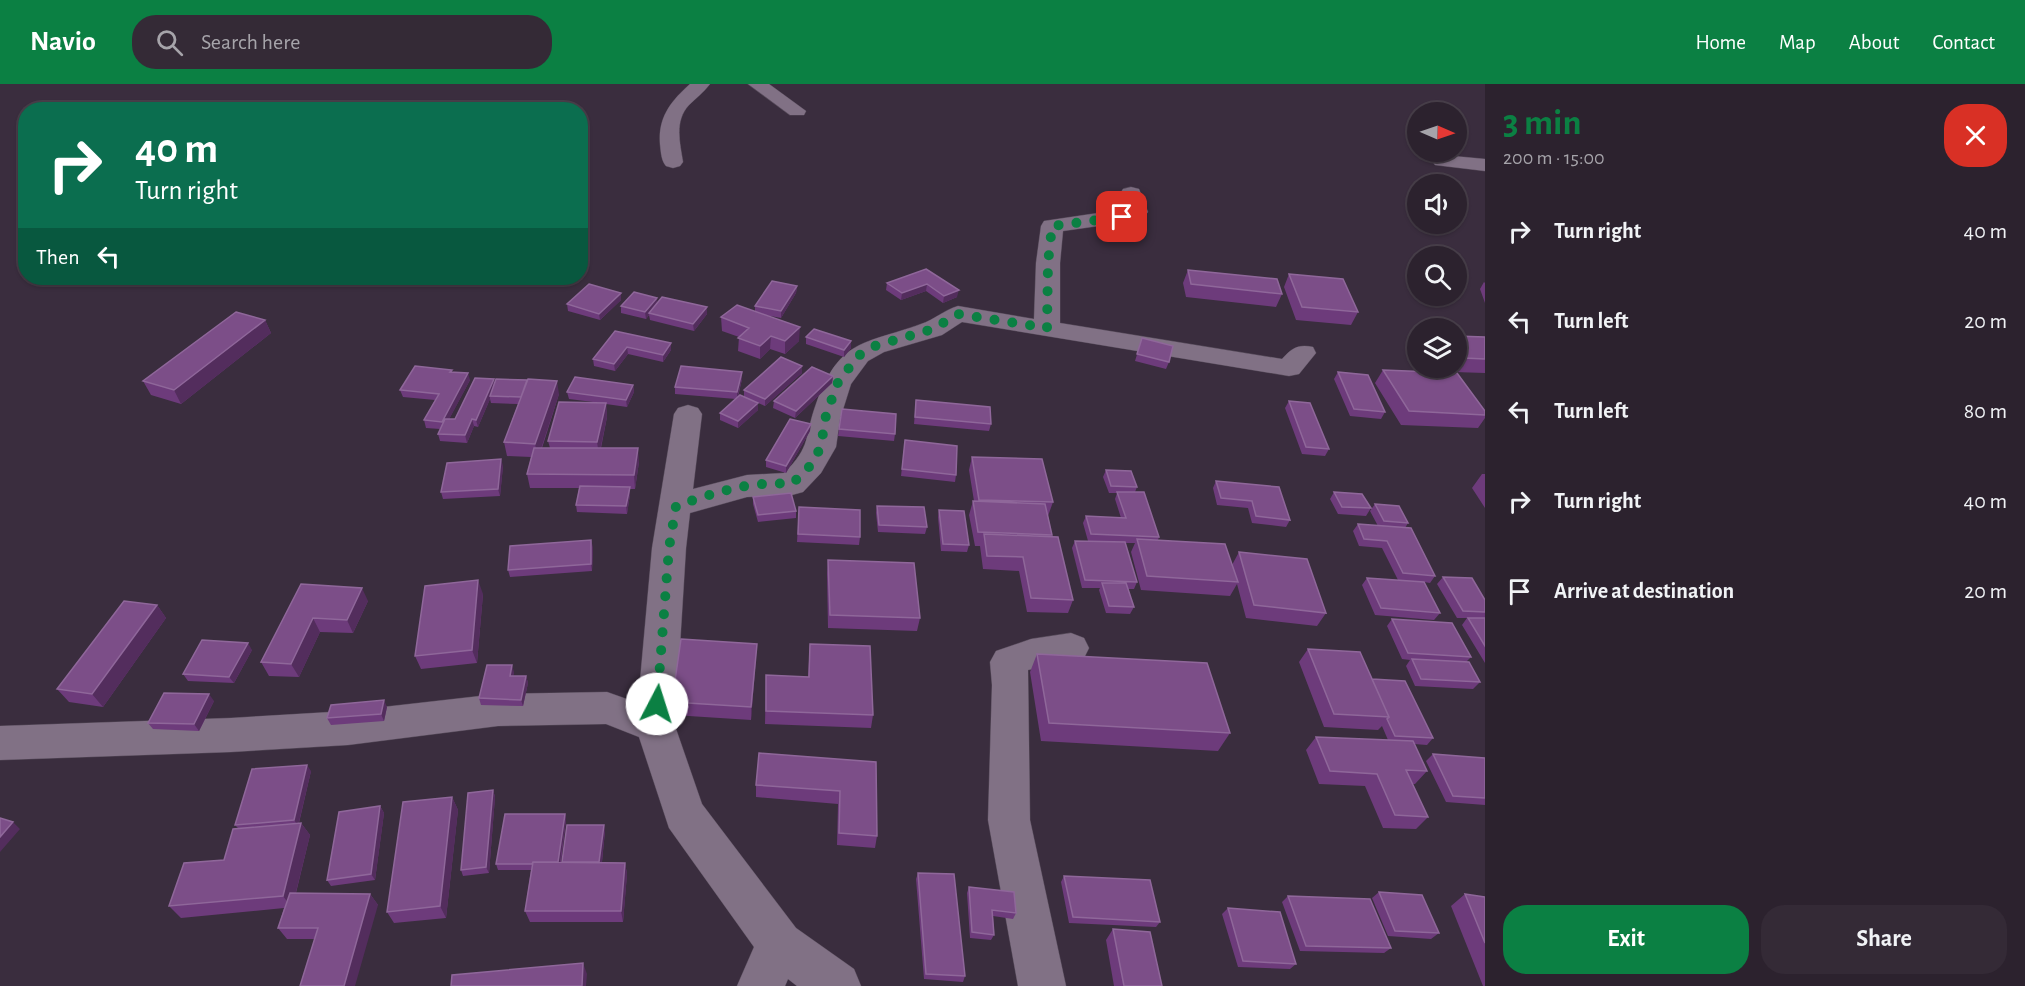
<!DOCTYPE html>
<html lang="en">
<head>
<meta charset="utf-8">
<style>
	body { margin:0; font-family:"Alegreya Sans",sans-serif; background:#342a36; color:#f1f3f6; height:100vh; display:flex; flex-direction:column; font-size:22px; white-space:nowrap }
	* { box-sizing:border-box; margin:0 }
	p { font-size:20px; color:#a6a4aa }
	.icon { flex:none; width:33px; height:33px; fill:none; stroke:currentColor; stroke-width:2; stroke-linecap:round; stroke-linejoin:round }
	.map { position:relative; flex:1; overflow:hidden }
	.details { display:flex; flex-direction:column; background:#2c222e; width:540px }
	.details>* { flex:none }
	.guide { position:absolute; left:18px; top:18px; width:570px; height:183px; border-radius:24px; box-shadow:0 2px 4px #0004,0 0 0 2px #483f4a; background:#0b6e4f; color:#fff; overflow:hidden }
	.needle { width:39px; rotate:92deg }
	.buttons { position:absolute; left:1407px; top:18px; display:grid; gap:12px }
	.buttons a { display:grid; place-items:center; width:60px; height:60px; border-radius:50%; background:#2c222e; box-shadow:0 2px 4px #0004,0 0 0 2px #483f4a; font-size:30px }
	.pin { position:absolute; display:grid; place-items:center; width:51px; height:51px; color:#fff; margin:-26px; border-radius:12px; box-shadow:0 3px 9px #0006 }
	.me { position:absolute; width:66px; margin:-33px; rotate:5deg; stroke-linejoin:round; filter:drop-shadow(0 0 4px #0008) }
	.turn { display:flex; align-items:center; gap:21px; height:126px; padding:0 18px; font-size:27px }
	.turn .icon { width:78px; height:78px; stroke-width:2.5 }
	.turn b { display:block; font-size:42px; line-height:51px }
	.then { display:flex; align-items:center; height:57px; padding:0 18px; background:#0003; gap:12px; font-size:22px }
	.round { display:grid; place-items:center; flex:none; width:63px; height:63px; border-radius:24px; background:#342a36 }
	.overview { display:flex; align-items:center; justify-content:space-between; height:102px; padding:0 18px }
	h1 { font-size:36px; font-weight:700; line-height:45px; color:#0b8043 }
	.action { display:flex; gap:12px; margin-top:auto; padding:12px 18px }
	.action a { flex:1; height:69px; border-radius:24px; background:#0b8043; color:#fff; font-size:24px; font-weight:700; line-height:69px; text-align:center }
	.action a+a { background:#342a36; color:#f1f3f6 }
	ul { padding:0; list-style:none }
	li { display:flex; align-items:center; gap:18px; height:90px; padding:0 18px }
	li div { flex:1 }
	li b { display:block; font-size:22px }
	li em { font-style:normal }
	header { display:flex; align-items:center; gap:36px; box-sizing:border-box; height:84px; padding:0 30px; background:#0b8043; color:#fff }
	header strong { font-size:28px }
	nav { display:flex; gap:33px; margin-inline-start:auto; font-size:21px }
	.search { width:420px; height:54px; background:#342a36; display:flex; align-items:center; gap:15px; box-sizing:border-box; padding:0 21px; border-radius:24px; color:#a6a4aa; font-size:22px }
	main { display:flex; flex:1; min-height:0 }
	.map>svg:first-child { display:block }
</style>
</head>
<body>
<header>
<strong>Navio</strong>
<div class="search"><svg class="icon" aria-label="search" viewBox="0 0 24 24"><circle cx="10" cy="10" r="6"/><path d="M15 15l6 6"/></svg>Search here</div>
<nav><a>Home</a><a>Map</a><a>About</a><a>Contact</a></nav>
</header>
<main>
<div class="map">
<svg width="1485" height="902" viewBox="0 0 1485 902">
	<rect width="100%" height="100%" fill="#3a2d3e"/>
	<g fill="none" stroke-linecap="round" stroke-linejoin="round">
		<!-- minor casing -->
		<g stroke="#544958" stroke-width="1">
			<path id="minor" d="M690,0H710C704,8 696,14 689,21C674,37 680,59 683,78L680,82L673,84L666,82C661,76 661,68 660,60C658,33 671,17 690,0Z
				M748,0H769L806,27L804,31H790Z
				M1442,71L1485,75V87L1435,81L1432,77L1435,73Z
				M1131,103L1139,105L1148,128L1141,136L1063,147L1060,179V239L1282,275C1292,264 1298,260 1313,263L1316,269L1299,290L1289,292L962,238L942,251L884,268L868,277L851,300L840,335L836,363L821,389L803,408L792,411L747,413L690,429L686,464L675,642L702,720L796,844L854,885L861,902H797L788,895L785,902H737L754,863L669,744L639,653L606,640L498,642L348,661L231,668L0,676V642L231,634L348,627L498,610L607,608L638,619L652,464L674,330L678,324L688,321L698,324L702,330L693,405L747,391L784,389C812,362 804,353 816,320C840,254 863,261 921,240C934,236 944,226 958,222L1034,235L1036,179L1041,142L1044,137L1125,125L1120,110L1123,105Z
				M1071,549L1084,554L1089,564L1084,574L1028,586L1030,736L1066,902H1018L988,736L992,601L990,578L996,567L1031,555Z"/>
		</g>
		<!-- minor -->
		<use href="#minor" fill="#817185" fill-rule="evenodd"/>
	</g>
	<!-- wall -->
	<path fill="#6d3b7b" d="M926,185L957,213L943,219L926,207L901,216L886,206L887,199Z
		M1188,186L1282,210L1276,223L1186,213L1183,199Z
		M1289,190L1358,228L1351,241L1296,236L1284,203Z
		M1484,198L1485,199V219L1480,205Z
		M797,202L796,209L781,234L765,231L799,257L785,270L770,265L760,275L738,267L739,253L722,247L721,233L755,227V222Z
		M621,216L600,236L568,227L567,220Z
		M658,219L707,223V230L694,247L650,236L649,231L646,235L621,229V222Z
		M265,236L271,249L181,320L151,311L143,297Z
		M615,247L671,259V266L663,278L628,270L615,287L594,282L593,275Z
		M1456,252L1485,253V289L1454,288L1451,284H1456Z
		M806,253L851,257V264L844,273L806,260Z
		M1142,254L1169,278L1166,285L1135,277Z
		M452,286V288L470,296L449,335H455L495,298L559,310L542,364H550L548,357L601,319L569,315L567,308L633,301L634,308L627,323L606,320L607,333L601,364L639,378L635,405H630V410L627,430L577,428L576,421L579,404H530L527,390L531,373L507,372L504,358L518,320L491,319L490,315L478,343L474,342L467,359L440,357L438,350L440,345L426,344L424,336L435,316L403,313L400,306Z
		M1383,286L1485,327V334L1478,344L1401,341L1375,299Z
		M1338,288L1385,328L1381,335L1350,332L1334,295Z
		M802,289L765,322L744,313V306Z
		M833,292L832,299L795,334L773,324L774,317Z
		M742,295L738,313L758,326L738,344L720,336V329L736,315L675,310V303Z
		M916,316L991,340L989,347L914,340Z
		M1289,317L1329,365L1325,372L1302,370L1285,324Z
		M842,325L895,350L894,357L838,352Z
		M810,347L786,389L766,383V376Z
		M905,356L956,391L955,398L901,392Z
		M972,373L1053,418L1048,432L1052,451L1051,453L1073,516L1068,529L1027,528L1019,487L983,485L980,462H975L969,431L973,417H974L969,386Z
		M503,382L500,412L443,415L441,408Z
		M1106,386L1137,403L1135,408L1159,453L1158,456L1232,481L1239,468L1326,529L1317,542L1246,534L1237,500L1230,512L1141,506L1131,468L1135,459H1125L1137,498L1134,505H1128L1134,523L1130,530L1106,529L1099,506L1100,504H1082L1072,464L1075,457H1088L1083,439L1086,432L1121,434L1115,415L1117,409H1109L1103,393Z
		M1482,390H1485V424L1472,404Z
		M1216,397L1290,436L1286,443L1252,439L1248,424L1217,421L1213,404Z
		M1334,408L1371,424L1366,432L1338,430L1330,415Z
		M753,413L796,427V434L758,438L753,420Z
		M1375,420L1408,439L1405,444L1435,492L1430,499L1424,498L1440,529L1434,536L1375,531L1362,501L1367,494L1398,496L1382,464L1359,462L1353,447L1358,440L1378,442L1370,427Z
		M877,422L927,443L925,450L878,448L876,429Z
		M799,423L860,453L859,461L797,458Z
		M939,426L969,461L967,468L941,467L938,433Z
		M593,463L592,487L510,493L508,486Z
		M828,476L920,534L917,547L828,544L827,490Z
		M1443,493L1485,516V579L1462,541L1467,534H1457L1437,500Z
		M301,500L368,517L353,549L320,548L299,593L269,592L261,578Z
		M483,510L477,579L421,585L415,572Z
		M157,521L166,534L103,623L69,618L57,605Z
		M1392,535L1471,573L1466,578L1480,598L1473,605L1415,602L1406,582L1410,576L1402,575L1387,542Z
		M757,560L756,573L751,636L673,631L672,618Z
		M810,560L873,631L871,644L765,640L766,591L808,593Z
		M1308,565L1372,595L1433,654L1427,661L1414,660L1427,687L1415,700H1412L1428,733L1416,745L1383,744L1365,702L1319,700L1306,666L1316,653L1388,656L1382,642L1378,646L1324,643L1299,578Z
		M252,566L234,599L188,597L183,590Z
		M1037,570L1230,649L1218,667L1041,657L1030,588Z
		M514,588L513,592H526L528,599L523,622L481,621L479,614Z
		M214,617L199,647L153,645L148,639Z
		M387,623L384,637L331,641L327,634Z
		M1433,670L1485,674V721L1446,718L1426,677Z
		M876,678L877,752L875,764L837,761L838,720L756,713V701Z
		M311,687L299,739H301L310,751L296,809L370,810L378,821L314,855H287L278,844L284,824L181,834L169,822L224,776L238,744L235,741Z
		M493,706L495,713L489,789L463,792L461,786Z
		M452,713L458,726L446,834L394,839L387,828Z
		M380,722L384,729L375,796L331,802L327,796Z
		M565,730L566,736L561,778L605,747L602,778L625,779L627,790L623,838H530L525,827L531,786H498L496,780Z
		M918,789L965,892L963,898L924,895L916,795Z
		M1064,792L1160,838L1156,843L1069,839L1061,798Z
		M969,803L1016,829L1013,835L993,832L994,851L991,856L970,854L967,809Z
		M1379,808L1439,849L1431,855L1388,852L1372,814Z
		M1465,810L1485,813V902H1483L1451,822Z
		M1288,812L1391,864L1384,869L1300,867L1282,818Z
		M1228,824L1296,880L1290,885L1238,883L1222,830Z
		M1113,845L1162,902H1114L1106,856Z"/>
	<!-- shaded-wall -->
	<path fill="#532d5d" d="M927,200L926,207L901,216L902,209Z
		M797,202L796,209L781,234V227Z
		M959,206L957,213L943,219L944,212Z
		M621,209V216L600,236L599,230Z
		M657,214L658,221L649,229V231L646,235L645,228Z
		M707,223V230L694,247L693,240Z
		M265,236L271,249L181,320L174,306Z
		M800,243L799,257L785,270V257Z
		M771,252L770,265L760,275V262Z
		M851,257V264L844,273V266Z
		M671,259V266L663,278V271Z
		M627,263L628,270L615,287L614,280Z
		M802,282V289L765,322V315Z
		M742,288V295L737,315V308Z
		M468,289L470,296L444,345L442,338Z
		M833,292L832,299L795,334L796,327Z
		M494,295L496,302L490,312V315L478,343L476,336Z
		M557,297L559,310L538,374L535,360Z
		M633,301L634,308L627,323L626,316Z
		M606,319L607,333L599,371L597,358Z
		M758,319V326L738,344V337Z
		M472,335L474,342L467,359L465,351Z
		M811,340L810,347L786,389V382Z
		M638,364L639,378L635,405L634,391Z
		M501,375L503,382L500,412L498,405Z
		M630,403V410L627,430L626,422Z
		M591,456L593,463L592,487L591,480Z
		M478,496L483,510L477,579L472,566Z
		M362,504L368,517L353,549L347,536Z
		M157,521L166,534L103,623L92,610Z
		M313,534L320,548L299,593L291,580Z
		M248,559L252,566L234,599L229,593Z
		M757,560L756,573L751,636V623Z
		M512,581L514,588L512,599L510,592Z
		M526,592L528,599L523,622L521,616Z
		M209,610L214,617L199,647L194,640Z
		M384,616L387,623L384,637L381,630Z
		M307,681L311,687L298,742L294,736Z
		M493,706L495,713L489,789L486,783Z
		M452,713L458,726L446,834L440,822Z
		M380,722L384,729L375,796L371,790Z
		M565,730L566,736L559,786L558,780Z
		M13,738L20,745L0,768V753Z
		M301,739L310,751L292,824L283,812Z
		M604,741L605,747L601,786L599,780Z
		M625,779L627,790L623,838L621,827Z
		M370,810L378,821L355,902H344Z
		M583,879L587,890L586,902H582Z"/>
	<!-- building -->
	<path fill="#7c4e88" stroke="#8f679a" stroke-width="1.5" d="M926,185L959,206L944,212L927,200L902,209L887,199Z
		M1188,186L1277,195L1282,210L1191,200Z
		M1289,190L1343,195L1358,228L1302,223Z
		M772,197L797,202L781,227L755,222Z
		M589,200L621,209L599,230L567,220Z
		M634,208L657,214L645,228L621,222Z
		M662,213L707,223L693,240L649,229Z
		M737,221L800,243L785,257L771,252L760,262L738,254L749,244L721,233Z
		M236,228L265,236L174,306L143,297Z
		M814,245L851,257L844,266L806,253Z
		M615,247L671,259L663,271L627,263L614,280L593,275Z
		M1456,252L1485,253V275L1463,274L1456,266Z
		M1142,254L1173,262L1169,278L1137,270Z
		M781,273L802,282L765,315L744,306Z
		M415,282L452,286L450,288L468,289L442,338L424,336L439,310L400,306Z
		M681,282L742,288L737,308L675,303Z
		M812,283L833,292L796,327L774,317Z
		M1383,286L1457,289L1485,327V331L1409,327Z
		M1338,288L1368,291L1385,328L1354,325Z
		M575,293L633,301L626,316L567,308Z
		M475,294L494,295L476,336L472,335L465,351L438,350L445,335H455Z
		M496,295L527,296L521,313L490,312Z
		M528,295L557,297L535,360L504,358Z
		M740,311L758,319L738,337L720,329Z
		M916,316L990,323L991,340L915,333Z
		M1289,317L1310,319L1329,365L1306,363Z
		M559,318L606,319L597,358L548,357Z
		M842,325L896,330L895,350L839,345Z
		M790,335L811,340L786,382L766,376Z
		M905,356L957,362L956,391L902,385Z
		M534,364H638L634,391L527,390Z
		M972,373L1042,375L1053,418L979,416Z
		M501,375L498,405L441,408L447,379Z
		M1106,386L1131,387L1137,403L1111,402Z
		M1216,397L1279,403L1290,436L1256,432L1252,417L1221,414Z
		M580,402L630,403L626,422L576,421Z
		M1117,408H1144L1159,453L1091,450L1086,432L1126,434Z
		M1334,408L1362,410L1371,424L1342,423Z
		M791,409L796,427L758,431L753,413Z
		M973,417L1045,420L1052,451L978,448Z
		M1375,420L1399,422L1408,439L1384,437Z
		M877,422L924,423L927,443L879,441Z
		M799,423L860,426V453L798,450Z
		M939,426L964,427L969,461L943,460Z
		M1358,440L1411,444L1435,492L1403,489L1387,457L1364,455Z
		M984,450L1058,453L1073,516L1031,514L1023,473L987,472Z
		M1137,455L1225,460L1238,498L1147,492Z
		M591,456V480L508,486L510,462Z
		M1075,457L1125,458L1137,498L1085,496Z
		M1239,468L1307,475L1326,529L1254,521Z
		M828,476L914,479L920,534L830,531Z
		M1443,493L1472,494L1485,516V528L1463,527Z
		M1367,494L1424,498L1440,529L1381,524Z
		M478,496L472,566L415,572L425,502Z
		M1102,499H1126L1134,523L1109,522Z
		M301,500L362,504L347,536L313,534L291,580L261,578Z
		M124,517L157,521L92,610L57,605Z
		M1468,534H1485V562Z
		M1392,535L1452,539L1471,573L1408,569Z
		M681,555L757,560L751,623L672,618Z
		M202,556L248,559L229,593L183,590Z
		M810,560L870,562L873,631L766,627V591L809,593Z
		M1308,565L1360,568L1389,633L1334,630Z
		M1037,570L1207,579L1230,649L1049,639Z
		M1412,575L1469,578L1480,598L1421,595Z
		M487,581H512L510,592H526L521,616L479,614Z
		M1372,595L1405,597L1433,654L1395,652L1387,635L1389,633Z
		M164,609L209,610L194,640L148,639Z
		M384,616L381,630L327,634L331,621Z
		M1316,653L1413,657L1427,687L1406,686L1428,733L1395,731L1377,690L1330,687Z
		M759,669L876,678L877,752L839,749L840,707L756,701Z
		M1433,670L1485,674V714L1453,712Z
		M307,681L294,736L235,741L252,685Z
		M493,706L486,783L461,786L468,709Z
		M452,713L440,822L387,828L403,718Z
		M380,722L371,790L327,796L339,728Z
		M505,730H565L558,778H533L532,780H496Z
		M0,734L13,738L0,753Z
		M301,739L283,812L169,822L184,779L224,776L233,745Z
		M567,741H604L599,778H562Z
		M533,778L625,779L621,827H525Z
		M918,789L954,790L965,892L926,890Z
		M1064,792L1150,796L1160,838L1073,833Z
		M969,803L1014,808L1016,829L992,826L994,851L972,848Z
		M1379,808L1422,811L1439,849L1395,847Z
		M290,809L370,810L344,902H300L318,844H278Z
		M1465,810L1485,813V859Z
		M1288,812L1370,815L1391,864L1306,862Z
		M1228,824L1280,828L1296,880L1243,877Z
		M1113,845L1150,848L1162,902H1124Z
		M583,879L582,902H451L452,891Z"/>
	<g fill="none" stroke-linecap="round" stroke-linejoin="round">
		<!-- route -->
		<path stroke="#0b8043" stroke-width="10" stroke-dasharray="0 18" d="M657,620L669,464L676,422C718,408 747,397 792,400L810,382L821,363L825,335L837,300L858,272L875,262L933,245L958,230L1047,244L1048,179L1052,142L1122,133"/>
	</g>
</svg>
<div class="buttons">
<a><svg class="needle" viewBox="-14 -14 28 28"><path d="M0-13l5 13h-10z" fill="#e53935"/><path d="M0 13l5-13h-10z" fill="#a6a4aa"/></svg></a>
<a><svg class="icon" aria-label="sound" viewBox="0 0 24 24"><path d="M4 9h4l5-4v14l-5-4H4zM17 9q2 3 0 6"/></svg></a>
<a><svg class="icon" aria-label="search" viewBox="0 0 24 24"><circle cx="10" cy="10" r="6"/><path d="M15 15l6 6"/></svg></a>
<a><svg class="icon" aria-label="layers" viewBox="0 0 24 24"><path d="M12 4l9 5-9 5-9-5zM3 14l9 5 9-5"/></svg></a>
</div>
<div class="pin" style="left:1122px;top:133px;background:#d93025"><svg class="icon" aria-label="arrive" viewBox="0 0 24 24"><path d="M6 21V4h12l-3 4 3 4H6"/></svg></div>
<svg class="me" style="left:657px;top:620px" viewBox="-20 -20 40 40"><circle r="19" fill="#fff"/><path d="M0-13L10 11 0 6-10 11z" fill="#0b8043"/></svg>
<div class="guide">
<div class="turn"><svg class="icon" aria-label="right" viewBox="0 0 24 24"><path d="M7 20v-9h11M14 6l5 5-5 5"/></svg><div><b>40 m</b>Turn right</div></div>
<div class="then">Then<svg class="icon" aria-label="left" viewBox="0 0 24 24"><path d="M17 20v-9H6M10 6l-5 5 5 5"/></svg></div>
</div>
</div>
<section class="details">
<div class="overview"><div><h1>3 min</h1><p>200 m · 15:00</p></div><a class="round" style="background:#d93025;color:#fff"><svg class="icon" aria-label="close" viewBox="0 0 24 24"><path d="M6 6l12 12M18 6L6 18"/></svg></a></div>
<ul>
<li><svg class="icon" aria-label="right" viewBox="0 0 24 24"><path d="M7 20v-9h11M14 6l5 5-5 5"/></svg><div><b>Turn right</b></div><em>40 m</em></li>
<li><svg class="icon" aria-label="left" viewBox="0 0 24 24"><path d="M17 20v-9H6M10 6l-5 5 5 5"/></svg><div><b>Turn left</b></div><em>20 m</em></li>
<li><svg class="icon" aria-label="left" viewBox="0 0 24 24"><path d="M17 20v-9H6M10 6l-5 5 5 5"/></svg><div><b>Turn left</b></div><em>80 m</em></li>
<li><svg class="icon" aria-label="right" viewBox="0 0 24 24"><path d="M7 20v-9h11M14 6l5 5-5 5"/></svg><div><b>Turn right</b></div><em>40 m</em></li>
<li><svg class="icon" aria-label="arrive" viewBox="0 0 24 24"><path d="M6 21V4h12l-3 4 3 4H6"/></svg><div><b>Arrive at destination</b></div><em>20 m</em></li>
</ul>
<div class="action"><a>Exit</a><a>Share</a></div>
</section>
</main>
</body>
</html>
